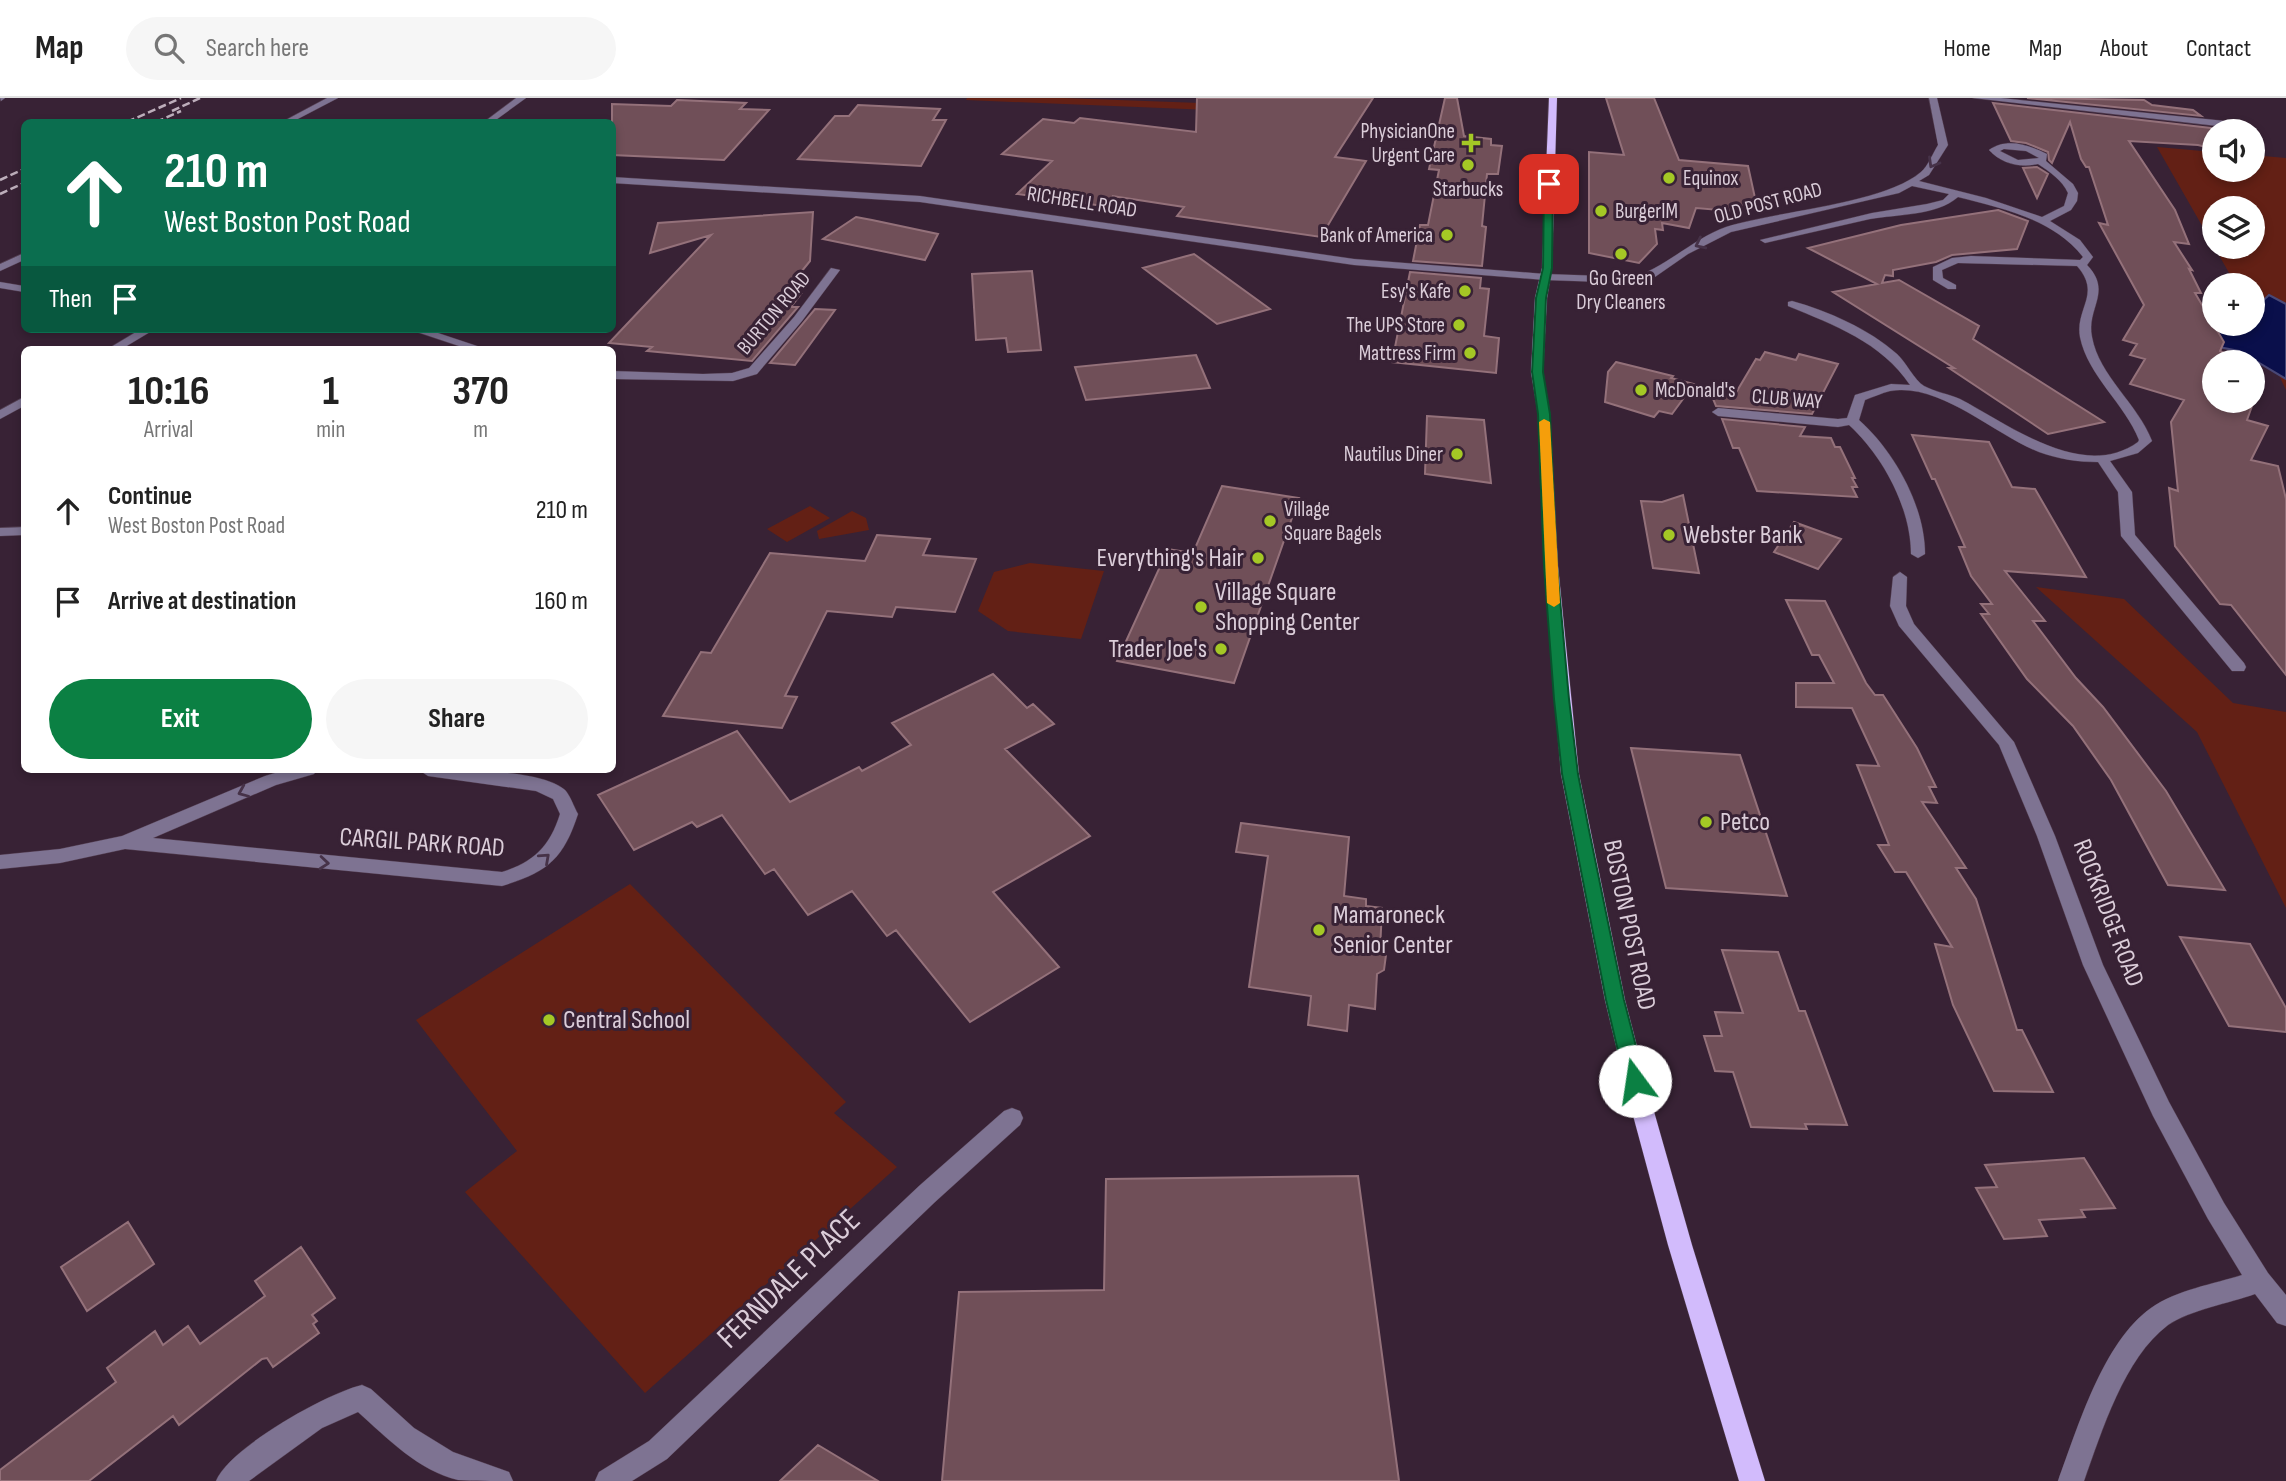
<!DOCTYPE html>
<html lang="en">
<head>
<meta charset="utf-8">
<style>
	body { margin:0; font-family:"Sofia Sans Condensed",sans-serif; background:#f6f6f6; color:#222; height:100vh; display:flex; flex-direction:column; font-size:26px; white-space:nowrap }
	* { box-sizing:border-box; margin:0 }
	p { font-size:23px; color:#767676 }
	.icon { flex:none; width:38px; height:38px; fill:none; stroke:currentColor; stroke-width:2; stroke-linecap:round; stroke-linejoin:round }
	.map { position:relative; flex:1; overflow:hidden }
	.details { position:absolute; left:21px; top:248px; width:595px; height:427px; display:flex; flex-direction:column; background:#fff; border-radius:10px; box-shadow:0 4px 10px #0003 }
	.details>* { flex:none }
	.hud { position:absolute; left:21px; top:21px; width:595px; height:214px; border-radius:10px; box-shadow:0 4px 10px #0003; background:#0b6e4f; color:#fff; overflow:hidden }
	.controls { position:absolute; left:2202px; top:21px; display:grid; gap:14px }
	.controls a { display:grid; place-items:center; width:63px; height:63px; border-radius:50%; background:#fff; box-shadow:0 4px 10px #0003; font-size:35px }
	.pin { position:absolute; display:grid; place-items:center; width:60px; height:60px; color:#fff; margin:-30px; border-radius:14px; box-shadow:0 4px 10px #0006 }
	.me { position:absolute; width:77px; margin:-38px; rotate:346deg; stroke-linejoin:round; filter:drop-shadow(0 0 5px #0008) }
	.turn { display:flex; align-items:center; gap:24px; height:147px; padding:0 28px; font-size:32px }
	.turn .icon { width:91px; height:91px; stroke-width:2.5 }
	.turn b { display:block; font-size:49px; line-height:60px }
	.then { display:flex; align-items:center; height:66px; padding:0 28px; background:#0003; gap:14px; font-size:26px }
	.eta { display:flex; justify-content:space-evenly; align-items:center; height:119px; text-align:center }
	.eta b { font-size:42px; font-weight:700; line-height:49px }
	.action { display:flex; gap:14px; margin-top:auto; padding:14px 28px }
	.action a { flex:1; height:80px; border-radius:42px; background:#0b8043; color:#fff; font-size:28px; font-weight:700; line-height:80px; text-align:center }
	.action a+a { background:#f6f6f6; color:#222 }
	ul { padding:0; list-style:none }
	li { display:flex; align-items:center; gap:21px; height:91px; padding:0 28px }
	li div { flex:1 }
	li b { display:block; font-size:26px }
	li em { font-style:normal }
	header { display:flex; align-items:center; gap:42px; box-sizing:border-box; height:98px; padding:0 35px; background:#fff; border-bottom:2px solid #e0e0e0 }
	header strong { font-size:33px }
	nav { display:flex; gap:38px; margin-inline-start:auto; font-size:24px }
	.search { width:490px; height:63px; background:#f6f6f6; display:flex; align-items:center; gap:18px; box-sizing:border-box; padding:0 24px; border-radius:38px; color:#767676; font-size:26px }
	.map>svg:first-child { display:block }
</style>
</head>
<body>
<header>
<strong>Map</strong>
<div class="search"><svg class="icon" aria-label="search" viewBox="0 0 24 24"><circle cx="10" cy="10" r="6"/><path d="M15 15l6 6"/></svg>Search here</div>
<nav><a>Home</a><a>Map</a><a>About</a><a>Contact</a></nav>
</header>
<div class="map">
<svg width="2286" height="1383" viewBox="0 0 2286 1383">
	<rect width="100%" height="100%" fill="#382235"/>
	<!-- green -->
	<path fill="#632015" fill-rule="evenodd" d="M967,0H1064L1200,5L1251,0L1259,14L966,2Z
		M2157,49L2214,54V72H2252V57L2286,60V292L2252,221V187H2236ZM2214,110H2252V149H2214Z
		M810,408L830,420L787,444L767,431Z
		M852,413L866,420L869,432L819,441L817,433Z
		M1030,465L1104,473L1081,541L1008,533L978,513L994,474Z
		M2036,489L2124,501L2233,605L2286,614V810L2197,634Z
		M630,786L846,1004L834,1015L897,1069L645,1295L465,1094L517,1053L416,922Z"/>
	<!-- water -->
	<path fill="#0a0f4b" stroke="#494876" stroke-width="2" d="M2269,197L2286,206V281L2239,253L2159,237L2139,216L2142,211L2214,221V226H2252V213Z"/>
	<!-- building -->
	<path fill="#704f58" stroke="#94717a" stroke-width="2" d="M1197,0H1373L1335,59L1366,63L1321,139L1177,118L1184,109L1112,98L1132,112L1017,96L1052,63L1002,56L1043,21L1074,25L1080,20L1196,34Z
		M1445,0H1457L1464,38L1491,41V47L1502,48L1498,76H1487L1482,128L1486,129L1482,168L1413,163L1420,127H1428L1439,72L1429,71Z
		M1606,0H1654L1679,62L1748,68L1757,109L1730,106L1731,113L1696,110L1689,130L1662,125L1663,132L1655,131L1657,146L1639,165L1589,155V54L1624,57Z
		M2027,0L2144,2L2152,7L2193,12L2201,18Z
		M677,2L746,5L740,11L769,12L724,62L612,57V6L671,8Z
		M1993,5L2211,30L2214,33V51L2198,47L2129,43L2175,112L2189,146L2174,144L2192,172L2189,171L2201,195H2195L2224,244L2220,253L2231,258L2228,264H2214V296L2211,303H2233L2252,308L2247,322L2268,328L2251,362L2278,368L2286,401V577L2231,507L2220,506L2175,448L2169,390L2178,393L2171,324L2184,302L2130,286L2145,261L2130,257L2137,246L2123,242L2144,207L2099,125L2108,127L2089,69H2086L2081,61L2070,24L2052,65L2049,62L2048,54L2026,45L2011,43Z
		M858,7L940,11L933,22H946L921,68L798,61L835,18H849Z
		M2037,69L2048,76L2037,100L2023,70Z
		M1998,112L2028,123L2017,151L1952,157L1936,164L1893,172V178L1885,177L1882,185L1899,182L1979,228L1973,241L2104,324L2048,336L1949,270H1954L1833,194L1877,186L1808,150L1901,127Z
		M813,114L810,163L784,195L801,196L791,209H798L752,263L647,253L652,249L609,245L711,137L650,155L658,125Z
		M856,119L872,122L938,136L925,162L823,141Z
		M1194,156L1270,211L1217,226L1143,170Z
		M1032,173L1041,252L1008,254L1006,240L976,242L972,176Z
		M1410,174L1481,180L1480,190L1489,191L1484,238L1499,240L1496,275L1392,264Z
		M815,211L835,212L795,267L770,265Z
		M1765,254L1796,262L1799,256L1838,266L1812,316L1716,308L1709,291L1734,298L1756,261L1760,262Z
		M1196,257L1210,290L1086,302L1075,269Z
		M1616,264L1673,278L1671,280L1694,286L1672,316L1659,313L1654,319L1605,304L1608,274Z
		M1427,318L1484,322L1491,385L1425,376Z
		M1722,321L1805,329L1800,338L1831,340L1835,349H1840L1855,380H1852L1857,389H1852L1857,399L1757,393L1739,350H1733Z
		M1912,337L1989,344L2012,389L2035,391L2086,479L2005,473L2045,523H2033L2076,580L2103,609L2166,693L2225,792L2168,787L2111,682L2073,628L2027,581L1981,516H1989L1981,506H1992L1971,478L1959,449H1965L1935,381H1932Z
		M1222,388L1299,400L1234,585L1117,563L1168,451L1193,455Z
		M1683,397L1699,475L1653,470L1641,403L1662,404Z
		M1794,424L1841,441L1818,471L1774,454Z
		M877,437L930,441L923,457L976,461L955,514L896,509L892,519L827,513L785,598L797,599L782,630L663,618L701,554L711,555L770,455L865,463Z
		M1786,502L1825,503L1866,585L1875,597H1883L1917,650L1936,689H1929L1937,705L1922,704L1966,770H1956L1976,801L2017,932H2022L2053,994L1994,993L1953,907L1935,846L1952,849L1906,774H1895L1878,747H1889L1857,667L1879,668L1852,610L1796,609V585H1834L1819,557H1812Z
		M993,576L1027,610L1033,606L1054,626L1005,651L1090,738L993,794L1059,869L970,924L896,832L887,838L852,793L808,817L774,771L765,776L722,717L697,729L692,724L634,752L598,697L737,633L790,704L859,669L862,673L911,647L892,625Z
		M1631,650L1740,657L1787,798L1666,790Z
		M1241,725L1349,739L1344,798L1366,801V808L1382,810L1380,853L1386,857L1384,872L1377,876L1375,911L1349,907L1347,933L1308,927L1311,898L1249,889L1268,758L1236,754Z
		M2180,839L2250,846L2286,910V934L2229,928Z
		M1722,852L1778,854L1799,913H1805L1847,1027L1805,1026L1807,1031L1751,1029L1733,974L1715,973L1704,938H1722L1715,914L1743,915Z
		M2084,1060L2115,1110L2081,1112L2085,1119L2039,1122L2047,1138L2004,1141L1976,1090L1997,1089L1985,1067Z
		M1358,1078L1399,1383H942L959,1194L1104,1192L1106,1081Z
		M128,1124L154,1166L87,1213L61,1169Z
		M301,1149L335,1200L312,1217L317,1223L313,1226L319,1235L273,1269L267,1260L262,1261L179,1327L173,1318L89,1383H0V1372L116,1284L107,1270L155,1233L163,1247L188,1228L200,1246L265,1198L255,1183Z
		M818,1347L878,1383H780Z"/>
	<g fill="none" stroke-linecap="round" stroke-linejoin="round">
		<!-- minor casing -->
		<g stroke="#523d4f" stroke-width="1">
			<path id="minor" d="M0,0H5L1,3Z
				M327,0H338L292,24H282Z
				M516,0H526L493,24H484Z
				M1929,0H1937L1948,47L1929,77L1919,83L1986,100L2042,119L2064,108L2068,95C2062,82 2050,74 2038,66C2020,70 2002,66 1989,52C2007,39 2029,47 2047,56L2046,63L2073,86L2078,95L2077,103L2071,112L2050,123L2080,142L2093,159L2087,167C2113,194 2086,210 2092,239C2099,278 2138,306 2152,343L2138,355L2110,363L2132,394L2135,437L2244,565L2246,569L2244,573H2232L2121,438L2118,394L2098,364C2077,364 2059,361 2039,354C1995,337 1940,284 1890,293C1882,295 1873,299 1865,302L1859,322C1894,353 1925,408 1925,456L1918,460L1911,456C1911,410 1883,358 1849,327L1838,329L1718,318L1712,314L1718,310L1838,321L1847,320L1855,297L1891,286L1910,287C1881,244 1834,227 1788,208V204L1792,203C1828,213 1869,231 1897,256C1906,264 1914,282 1924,288C1935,294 1949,296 1960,301C2008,326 2083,384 2138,344L2139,342C2125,306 2088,278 2080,239C2075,210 2102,196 2077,168L1958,165L1942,172L1943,180L1956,187V191H1948L1933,182V169L1952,160L1971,158L2080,162L2083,159C2054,121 2001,110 1958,99C1936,118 1898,116 1870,121C1835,129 1800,137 1765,145L1760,142L1872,115L1927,106L1943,102L1949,96L1912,88L1899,95L1731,134L1688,156L1652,181L1632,185L1545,182L1354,167L920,104L612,85V79L920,98L1354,161L1545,176L1632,179C1661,173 1694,140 1726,129C1776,113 1884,106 1921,74C1928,68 1933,55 1938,47ZM2004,51L2026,53L2039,60L2018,62L2000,53Z
				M1973,0H2001L2235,24L2239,27L2235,30Z
				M24,155V162L0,173V166Z
				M831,170L840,172L802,223L757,276L733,283L612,281V273L703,276L732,275L749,270L794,219Z
				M0,184L24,188V194L0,190Z
				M141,231H155L120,252H106Z
				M408,231H426L489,252H471Z
				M24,299V308L0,321V312Z
				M24,429V437L0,438V430Z
				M1900,474L1907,479L1906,508L1914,526L2014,644L2055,738L2103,867L2169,1004L2224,1105L2268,1175L2286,1197V1228L2277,1225L2255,1196C2230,1205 2190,1212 2168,1227C2124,1260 2102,1333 2084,1383H2058C2078,1329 2103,1244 2151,1210C2176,1192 2214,1186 2242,1177L2208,1121L2153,1018L2083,867L2037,738L1999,647L1899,528L1890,508L1893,479Z
				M285,672H317L314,676L276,687L153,740L502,774C534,764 550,748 560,716L553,701L536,693L428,678L419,672C453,672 540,670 565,692C570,697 574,709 578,716C563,762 547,774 502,788L125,751L60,765L0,771V757L60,751L122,738L265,678Z
				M1012,1010L1020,1013L1023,1020L1020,1027L935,1104L667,1361L632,1383H595L599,1374L649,1343L919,1088L1004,1013Z
				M362,1287L371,1291L414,1330L453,1354L509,1374L513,1383C496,1383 475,1383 458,1382C419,1373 387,1340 358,1314L322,1330L249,1383H216C229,1350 327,1295 362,1287Z"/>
		</g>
		<!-- major casing -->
		<g stroke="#523d4f" stroke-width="1">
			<path id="major" d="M1549,0H1557L1552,170L1547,200L1543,274L1550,316L1558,468L1579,676L1625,902L1653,1010L1692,1147L1765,1383H1739L1668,1147L1631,1010L1605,902L1561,676L1544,468L1538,316L1531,274L1535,200L1542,170Z"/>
		</g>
		<!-- minor -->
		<use href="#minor" fill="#7e7392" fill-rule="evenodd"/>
		<!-- major -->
		<use href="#major" fill="#d2bbfc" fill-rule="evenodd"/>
		<!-- rail -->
		<path stroke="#bdaebb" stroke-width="2.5" stroke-dasharray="8 3.5" stroke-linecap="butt" d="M172,13L200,0
			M127,24L181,0
			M156,24L181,13
			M0,82L24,71
			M0,96L24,85"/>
	</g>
	<!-- one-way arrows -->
	<defs><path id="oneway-chevron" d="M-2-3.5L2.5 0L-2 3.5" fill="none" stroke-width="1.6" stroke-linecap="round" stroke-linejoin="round" transform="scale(1.75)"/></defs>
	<g stroke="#463248">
		<use href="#oneway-chevron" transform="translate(1933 65) rotate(120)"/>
		<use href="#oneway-chevron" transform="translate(1700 146) rotate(154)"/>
		<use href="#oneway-chevron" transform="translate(243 694) rotate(157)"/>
		<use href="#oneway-chevron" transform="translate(545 760) rotate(-42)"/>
		<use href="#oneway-chevron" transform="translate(324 765) rotate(5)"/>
	</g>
	<!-- route -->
	<path fill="#0b8043" stroke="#07532c" stroke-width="2" d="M1549,83L1553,86L1552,170L1546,200L1543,274L1550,316L1557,468L1569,601L1578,676L1589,732L1624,902L1645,983L1642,989L1635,992L1628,989L1625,983L1606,902L1573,732L1562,676L1554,601L1544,468L1538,316L1532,274L1536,200L1543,170L1544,86Z"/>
	<!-- slow -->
	<path fill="#f59e0b" d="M1544,321L1550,324L1560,505L1554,509L1547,505L1539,324Z"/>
	<!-- markers -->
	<g fill="#a4c825" stroke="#382235" stroke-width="2.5">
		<path d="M1467.5 34.5h7v7h7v7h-7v7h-7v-7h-7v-7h7z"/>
		<circle cx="1468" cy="67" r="7"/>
		<circle cx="1669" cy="80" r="7"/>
		<circle cx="1601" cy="113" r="7"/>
		<circle cx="1447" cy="137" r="7"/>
		<circle cx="1621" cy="156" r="7"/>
		<circle cx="1465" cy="193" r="7"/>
		<circle cx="1459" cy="227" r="7"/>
		<circle cx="1470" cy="255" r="7"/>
		<circle cx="1641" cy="292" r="7"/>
		<circle cx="1457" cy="356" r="7"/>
		<circle cx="1270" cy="423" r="7"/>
		<circle cx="1669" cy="437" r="7"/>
		<circle cx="1258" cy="460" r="7"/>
		<circle cx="1201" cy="509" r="7"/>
		<circle cx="1221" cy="551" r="7"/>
		<circle cx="1706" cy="724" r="7"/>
		<circle cx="1319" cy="832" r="7"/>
		<circle cx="549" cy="922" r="7"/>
	</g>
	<g text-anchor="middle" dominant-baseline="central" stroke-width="6" stroke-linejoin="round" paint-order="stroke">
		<!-- far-poi labels -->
		<g font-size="21" fill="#dbcdd9" stroke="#382235" text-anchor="end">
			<text x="1455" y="33">PhysicianOne<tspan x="1455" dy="24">Urgent Care</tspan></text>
			<text x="1683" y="80" text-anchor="start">Equinox</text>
			<text x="1468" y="91" text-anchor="middle">Starbucks</text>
			<text x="1615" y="113" text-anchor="start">BurgerIM</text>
			<text x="1433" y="137">Bank of America</text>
			<text x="1621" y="180" text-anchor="middle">Go Green<tspan x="1621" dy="24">Dry Cleaners</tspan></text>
			<text x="1451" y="193">Esy's Kafe</text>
			<text x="1445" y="227">The UPS Store</text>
			<text x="1456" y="255">Mattress Firm</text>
			<text x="1655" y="292" text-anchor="start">McDonald's</text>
			<text x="1443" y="356">Nautilus Diner</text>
			<text x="1284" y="411" text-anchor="start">Village<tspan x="1284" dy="24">Square Bagels</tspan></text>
		</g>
		<!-- far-street labels -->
		<g font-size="21" fill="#dbcdd9" stroke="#382235">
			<text transform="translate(1082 104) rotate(9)">RICHBELL ROAD</text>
			<text transform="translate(1768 105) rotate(-15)">OLD POST ROAD</text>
			<text transform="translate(774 215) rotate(-50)">BURTON ROAD</text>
			<text transform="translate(1787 301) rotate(5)">CLUB WAY</text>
		</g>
		<!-- poi labels -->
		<g font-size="26" fill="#dbcdd9" stroke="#382235" text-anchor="start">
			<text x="1683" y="437">Webster Bank</text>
			<text x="1244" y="460" text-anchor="end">Everything's Hair</text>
			<text x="1215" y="494">Village Square<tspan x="1215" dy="30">Shopping Center</tspan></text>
			<text x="1207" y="551" text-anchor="end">Trader Joe's</text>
			<text x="1720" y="724">Petco</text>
			<text x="1333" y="817">Mamaroneck<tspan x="1333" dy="30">Senior Center</tspan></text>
			<text x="563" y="922">Central School</text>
		</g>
		<!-- street labels -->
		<g font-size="26" fill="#dbcdd9" stroke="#382235">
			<text transform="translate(422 745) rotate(4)">CARGIL PARK ROAD</text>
			<text transform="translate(2108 815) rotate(69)">ROCKRIDGE ROAD</text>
			<text transform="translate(1629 827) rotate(78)">BOSTON POST ROAD</text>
		</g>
		<!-- near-street labels -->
		<g font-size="32" fill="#dbcdd9" stroke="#382235">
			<text transform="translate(789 1181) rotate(-44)">FERNDALE PLACE</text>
		</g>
	</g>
</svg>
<div class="controls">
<a><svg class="icon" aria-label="sound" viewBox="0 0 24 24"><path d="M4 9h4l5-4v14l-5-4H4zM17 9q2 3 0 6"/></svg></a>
<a><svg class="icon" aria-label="layers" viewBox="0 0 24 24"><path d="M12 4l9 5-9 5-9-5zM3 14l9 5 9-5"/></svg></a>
<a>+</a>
<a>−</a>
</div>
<div class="pin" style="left:1549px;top:86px;background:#d93025"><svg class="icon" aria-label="arrive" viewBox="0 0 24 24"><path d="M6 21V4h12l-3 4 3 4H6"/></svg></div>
<svg class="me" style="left:1635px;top:983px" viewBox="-20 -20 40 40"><circle r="19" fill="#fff"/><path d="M0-13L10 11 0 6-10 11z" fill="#0b8043"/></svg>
<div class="hud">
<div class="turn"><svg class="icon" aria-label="ahead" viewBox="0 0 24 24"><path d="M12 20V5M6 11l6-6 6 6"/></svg><div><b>210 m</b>West Boston Post Road</div></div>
<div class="then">Then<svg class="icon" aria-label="arrive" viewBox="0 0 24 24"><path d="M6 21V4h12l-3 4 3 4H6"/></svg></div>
</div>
<section class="details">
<div class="eta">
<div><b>10:16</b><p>Arrival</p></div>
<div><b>1</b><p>min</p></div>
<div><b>370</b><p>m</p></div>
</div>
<ul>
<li><svg class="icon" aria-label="ahead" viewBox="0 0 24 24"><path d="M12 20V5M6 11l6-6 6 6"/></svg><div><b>Continue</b><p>West Boston Post Road</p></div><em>210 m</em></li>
<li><svg class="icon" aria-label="arrive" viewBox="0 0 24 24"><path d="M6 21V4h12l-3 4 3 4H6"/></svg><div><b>Arrive at destination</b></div><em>160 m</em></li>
</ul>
<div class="action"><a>Exit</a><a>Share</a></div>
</section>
</div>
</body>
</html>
